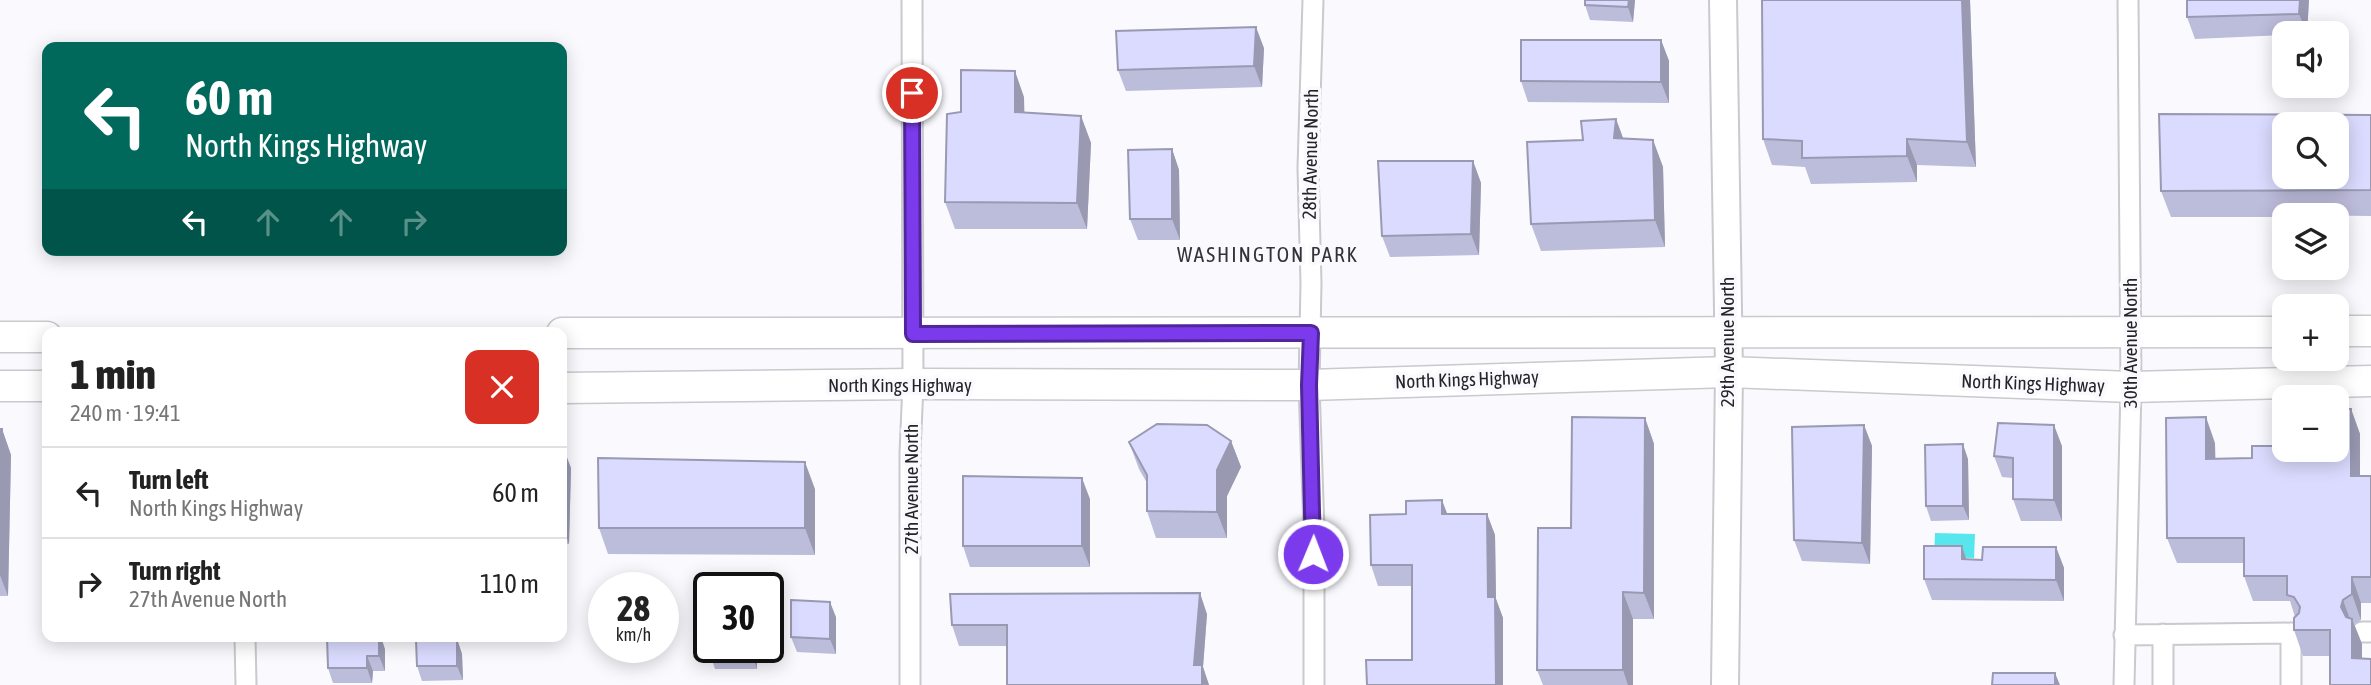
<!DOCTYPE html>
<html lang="en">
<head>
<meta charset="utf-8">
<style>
	body { margin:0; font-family:"Asap Condensed",sans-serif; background:#f6f6f6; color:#222; height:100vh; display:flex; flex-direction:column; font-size:26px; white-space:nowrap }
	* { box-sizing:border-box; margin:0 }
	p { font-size:23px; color:#767676 }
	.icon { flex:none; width:38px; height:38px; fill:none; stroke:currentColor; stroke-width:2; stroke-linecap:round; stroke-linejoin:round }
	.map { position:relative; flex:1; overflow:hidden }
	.side { position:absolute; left:42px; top:327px; width:525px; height:315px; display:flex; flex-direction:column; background:#fff; border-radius:14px; box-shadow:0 4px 18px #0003 }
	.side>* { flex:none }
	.guide { position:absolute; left:42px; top:42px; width:525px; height:214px; border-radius:14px; box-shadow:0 4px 18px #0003; background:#00695c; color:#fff; overflow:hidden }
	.controls { position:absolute; left:2272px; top:21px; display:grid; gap:14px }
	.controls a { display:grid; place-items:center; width:77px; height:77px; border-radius:14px; background:#fff; box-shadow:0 4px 18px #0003; font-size:35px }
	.speed { position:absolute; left:588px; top:572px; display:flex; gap:14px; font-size:35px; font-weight:700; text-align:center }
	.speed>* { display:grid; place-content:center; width:91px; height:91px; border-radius:50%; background:#fff; box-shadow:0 4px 18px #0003; line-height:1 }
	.speed small { font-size:18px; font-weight:400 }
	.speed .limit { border:4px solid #111; border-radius:10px; background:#fff; color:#111 }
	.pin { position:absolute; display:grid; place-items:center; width:60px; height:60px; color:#fff; margin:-30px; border:4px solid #fff; border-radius:50%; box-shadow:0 2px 7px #0007 }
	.me { position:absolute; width:77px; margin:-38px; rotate:1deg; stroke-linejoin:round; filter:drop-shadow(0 0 5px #0008) }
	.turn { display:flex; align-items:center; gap:24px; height:147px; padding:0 28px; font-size:32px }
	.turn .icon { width:91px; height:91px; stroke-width:2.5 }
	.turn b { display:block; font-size:49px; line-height:60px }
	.lanes { display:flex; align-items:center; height:66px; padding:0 28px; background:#0003; justify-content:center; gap:35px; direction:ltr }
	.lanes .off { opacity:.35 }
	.round { display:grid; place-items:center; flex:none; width:74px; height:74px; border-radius:14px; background:#f6f6f6 }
	.headline { display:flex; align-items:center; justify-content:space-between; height:119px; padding:0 28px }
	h1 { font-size:42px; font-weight:800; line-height:52px }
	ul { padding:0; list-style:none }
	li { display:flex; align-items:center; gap:21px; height:91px; padding:0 28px; border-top:2px solid #e0e0e0 }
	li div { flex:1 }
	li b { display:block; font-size:26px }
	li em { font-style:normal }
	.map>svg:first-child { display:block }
</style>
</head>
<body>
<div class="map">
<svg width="2371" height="685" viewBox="0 0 2371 685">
	<rect width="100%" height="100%" fill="#f9f9fe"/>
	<!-- water -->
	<path fill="#57e6ed" d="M1935,533L1975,534L1974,558L1934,557Z"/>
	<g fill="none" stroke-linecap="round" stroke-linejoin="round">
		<!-- street casing -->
		<g stroke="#c9c9ce" stroke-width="23">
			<path id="street" d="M1313,0L1308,168L1311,283L1309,385L1314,530V685
				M2362,632H2371
				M2291,633V685
				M2163,634V685
				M2124,635L2297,633
				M245,637L246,685
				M910,685V453L913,384L912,0
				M2124,685L2131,387L2128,0"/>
		</g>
		<!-- secondary casing -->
		<g stroke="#c9c9ce" stroke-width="30">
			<path id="secondary" d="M1723,0L1729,372L1725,685"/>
		</g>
		<!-- primary casing -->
		<g stroke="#c9c9ce" stroke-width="33">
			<path id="primary" d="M2336,331H2371
				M562,333L2284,332
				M0,337H47
				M0,386H47
				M562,388L913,384L1309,385L1729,372L2131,387L2371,381"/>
		</g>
		<!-- street -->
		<use href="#street" stroke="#fff" stroke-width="19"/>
		<!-- secondary -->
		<use href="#secondary" stroke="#fff" stroke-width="26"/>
		<!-- primary -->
		<use href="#primary" stroke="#fff" stroke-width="30"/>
	</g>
	<!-- wall -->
	<path fill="#bcbcdb" d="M1635,0L1633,22L1590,20L1585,5Z
		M1970,0L1976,167L1917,165V182L1811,184L1805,167L1772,165L1763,139Z
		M2187,0H2309L2307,33H2284V35L2195,39L2187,17Z
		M1661,40L1669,61V103L1528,102L1521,81Z
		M1264,48L1262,87L1126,91L1118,70Z
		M1024,97V112L1081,116L1091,143L1087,229H955L945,202L961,112Z
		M2371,115V216L2284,215V217H2171L2161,191Z
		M1616,119L1623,138L1653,140L1663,167L1665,247L1541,251L1531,224L1583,140Z
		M1172,149L1179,170L1180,240H1138L1130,219Z
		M1473,161L1481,183L1479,255L1390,257L1382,236Z
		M2351,409L2360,434V476H2371V603H2361V620L2354,624L2362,644V658L2330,656H2303L2294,630L2295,617L2290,601H2253L2244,576V563H2177L2167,538L2215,443V459L2252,458L2284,450Z
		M1645,418L1654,444V619H1633V685H1543L1537,670L1571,528Z
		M1864,425L1872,446L1870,564L1802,561L1794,540Z
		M0,429H2L11,455L8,596H0Z
		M1231,441L1241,467L1227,496V538H1156L1147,511V483L1139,469L1129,442Z
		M562,446L571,468L569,544L562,543Z
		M2062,446V521H2021L2013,499V478L2002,477L1994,456Z
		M1968,459L1969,520L1931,521L1926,506Z
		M815,489V555L608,554L599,528Z
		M1090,499V567H970L963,546Z
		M1447,514H1487L1495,535L1496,599L1503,618V685H1367L1412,660V586H1378L1371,565Z
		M1962,546L1966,559L1982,560L2056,547L2064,568V601L1932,600L1924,579Z
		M47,558V615L43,603Z
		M1207,614L1203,667L1209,685H1007V646H959L952,625Z
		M836,617V654L797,652L791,637Z
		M457,639L462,654L463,680L422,681L417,666Z
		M757,648V669H715L710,654Z
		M385,649V671H373L372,683H333L328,668Z"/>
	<!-- shaded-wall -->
	<path fill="#9999b2" d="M1629,0H1635L1633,22L1628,7Z
		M1962,0H1970L1976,167L1967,142Z
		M2300,0H2309L2307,33L2299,14Z
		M1256,27L1264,48L1262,87L1254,66Z
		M1661,40L1669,61V103L1661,82Z
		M1015,71L1024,97L1025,138L1015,112Z
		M1081,116L1091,143L1087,229L1077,203Z
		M1616,119L1626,146L1614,138Z
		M1907,139L1917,165V182L1907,156Z
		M1653,140L1663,167L1665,247L1655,220Z
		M1172,149L1179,170L1180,240L1172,219Z
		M1473,161L1481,183L1479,255L1471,234Z
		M2351,409L2360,434V502L2351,476Z
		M2206,417L2215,443L2216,484L2206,459Z
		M1645,418L1654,444V619L1644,593Z
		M1864,425L1872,446L1870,564L1862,543Z
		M2054,425L2062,446V521L2054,500Z
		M2,429L11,455L8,596L0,575V487Z
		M1231,441L1241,467L1227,496V538L1217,512V470Z
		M1963,444L1968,459L1969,520L1963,506Z
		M563,447L571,468L569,544L562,524Z
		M805,462L815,489V555L805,528Z
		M1082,478L1090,499V567L1082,546Z
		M1442,500L1450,521L1442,514Z
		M1487,514L1495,535L1496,599L1503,618V685H1496L1488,597Z
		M1962,546L1969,568V580L1962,559Z
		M2056,547L2064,568V601L2056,580Z
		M2352,577L2361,603V620L2352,594Z
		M1623,592L1633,619V685H1628L1623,670Z
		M1200,593L1207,614L1203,667L1209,685H1202L1194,665Z
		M2343,600L2352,625L2341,607Z
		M830,602L836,617V654L830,639Z
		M2352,619L2362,644V683L2352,658Z
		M379,637H381L385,649V671L379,656Z
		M457,639L462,654L463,680L457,666Z
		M752,648H757V669L752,654Z
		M367,656L373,671L372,683L367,668Z
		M2055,673L2060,685H2055Z"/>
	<!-- building -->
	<path fill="#dbdbff" stroke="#9999b2" stroke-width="2" fill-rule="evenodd" d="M1585,0H1629L1628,7L1585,5Z
		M1762,0H1962L1967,142L1907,139V156L1802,158V141L1763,139Z
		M2187,0H2300L2299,14L2187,17Z
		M1256,27L1254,66L1118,70L1116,31Z
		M1521,40H1661V82L1521,81Z
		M961,70L1015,71V112L1081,116L1077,203L945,202L947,114L961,112Z
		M2159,114L2371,115V190L2161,191ZM2284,124H2336V177H2284Z
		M1616,119L1614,138L1653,140L1655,220L1531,224L1527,142L1583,140L1581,121Z
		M1172,149V219H1130L1128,150Z
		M1378,161H1473L1471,234L1382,236Z
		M2336,409H2351V476H2371V577H2352V594L2343,600L2341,607L2346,617L2352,619V658L2371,659V685H2330V630H2294V618L2299,613L2300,607L2294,597L2287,595V576H2244V538H2167L2166,418L2206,417V459L2252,458V446H2284V450H2336Z
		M1572,417L1645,418L1644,593L1623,592V670H1537L1538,528H1571Z
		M1998,423L2054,425V500L2013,499V458L1994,456Z
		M1157,424L1207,425L1231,441L1217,470V512L1147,511V475L1129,442Z
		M1864,425L1862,543L1794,540L1792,427Z
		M0,429H2L0,487Z
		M1963,444V506H1926L1925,445Z
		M562,446L563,447L562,511Z
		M598,458L805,462V528H599Z
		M963,476L1082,478V546H963Z
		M1442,500V514H1487L1488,597H1495L1496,685H1367L1366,660H1412V565H1371L1370,515L1406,514V501Z
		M1924,546H1962V559L1982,560L1983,547H2056V580L1924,579Z
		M43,558H47V603H43Z
		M1200,593L1194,665H1202V685H1007V625H952L950,594Z
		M791,600L830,602V639L791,637Z
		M327,637H379V656H367V668H328Z
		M457,639V666H417L416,640Z
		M710,648H752V654H710Z
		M1993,673H2055V685H1992Z"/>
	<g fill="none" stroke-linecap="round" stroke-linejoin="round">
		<!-- route casing -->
		<g stroke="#51269a" stroke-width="18">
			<path id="route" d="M912,93L913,334L1311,333L1309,385L1313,554"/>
		</g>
		<!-- route -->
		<use href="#route" stroke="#7c3aed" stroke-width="12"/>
	</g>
	<g text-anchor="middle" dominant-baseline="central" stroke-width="7" stroke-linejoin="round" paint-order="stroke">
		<!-- street labels -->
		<g font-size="19" fill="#252527" stroke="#f9f9fe">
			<text transform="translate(1310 154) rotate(-89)">28th Avenue North</text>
			<text transform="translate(1727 342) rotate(-90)">29th Avenue North</text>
			<text transform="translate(2130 343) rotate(-90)">30th Avenue North</text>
			<text transform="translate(1467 379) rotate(-2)">North Kings Highway</text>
			<text transform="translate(2033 383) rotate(2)">North Kings Highway</text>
			<text x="900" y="385">North Kings Highway</text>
			<text transform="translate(911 489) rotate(-90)">27th Avenue North</text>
		</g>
		<!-- neighbourhood labels -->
		<g font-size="21" letter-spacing="2" fill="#333336" stroke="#f9f9fe">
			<text x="1268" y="254">WASHINGTON PARK</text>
		</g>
	</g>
</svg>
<div class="controls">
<a><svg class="icon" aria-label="sound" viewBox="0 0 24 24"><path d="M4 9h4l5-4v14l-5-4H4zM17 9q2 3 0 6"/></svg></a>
<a><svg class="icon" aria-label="search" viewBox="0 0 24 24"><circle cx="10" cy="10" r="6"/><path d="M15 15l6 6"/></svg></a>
<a><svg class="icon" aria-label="layers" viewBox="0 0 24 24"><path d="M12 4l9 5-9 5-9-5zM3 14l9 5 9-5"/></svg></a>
<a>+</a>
<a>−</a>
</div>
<div class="speed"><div>28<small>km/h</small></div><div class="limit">30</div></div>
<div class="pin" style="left:912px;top:93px;background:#d93025"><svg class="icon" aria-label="arrive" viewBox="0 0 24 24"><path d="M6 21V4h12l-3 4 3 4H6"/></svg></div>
<svg class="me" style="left:1313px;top:554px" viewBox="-20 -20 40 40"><circle r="17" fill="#7c3aed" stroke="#fff" stroke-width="3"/><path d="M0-11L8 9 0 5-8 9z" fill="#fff"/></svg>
<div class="guide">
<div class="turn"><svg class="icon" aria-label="left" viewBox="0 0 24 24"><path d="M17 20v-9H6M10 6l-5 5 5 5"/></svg><div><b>60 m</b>North Kings Highway</div></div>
<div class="lanes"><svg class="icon" aria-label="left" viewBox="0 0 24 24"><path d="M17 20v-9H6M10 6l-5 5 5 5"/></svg><svg class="icon off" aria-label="ahead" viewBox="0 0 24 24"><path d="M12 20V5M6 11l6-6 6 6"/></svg><svg class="icon off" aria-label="ahead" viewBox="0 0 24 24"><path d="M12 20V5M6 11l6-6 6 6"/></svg><svg class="icon off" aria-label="right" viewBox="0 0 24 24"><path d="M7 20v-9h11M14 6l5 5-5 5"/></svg></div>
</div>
<section class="side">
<div class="headline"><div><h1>1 min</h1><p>240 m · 19:41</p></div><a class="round" style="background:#d93025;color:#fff"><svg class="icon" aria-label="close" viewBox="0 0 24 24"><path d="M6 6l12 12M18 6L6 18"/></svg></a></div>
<ul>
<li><svg class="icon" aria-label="left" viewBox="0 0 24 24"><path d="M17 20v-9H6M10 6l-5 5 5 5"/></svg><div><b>Turn left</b><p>North Kings Highway</p></div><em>60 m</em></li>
<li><svg class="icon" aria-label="right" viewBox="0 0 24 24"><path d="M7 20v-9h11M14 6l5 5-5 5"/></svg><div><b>Turn right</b><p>27th Avenue North</p></div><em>110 m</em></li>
</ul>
</section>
</div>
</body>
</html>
